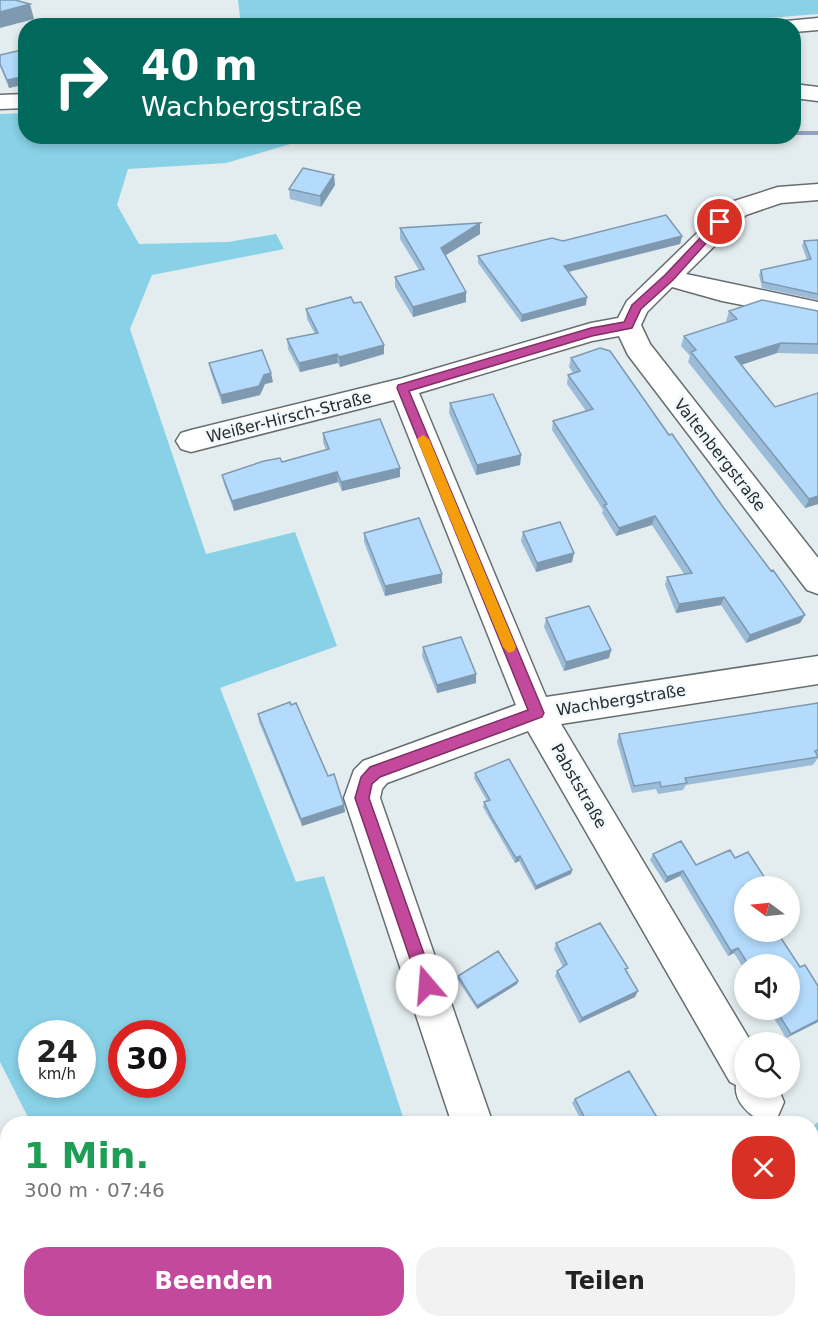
<!DOCTYPE html>
<html lang="de">
<head>
<meta charset="utf-8">
<style>
	body { margin:0; font-family:"DejaVu Sans",sans-serif; background:#f2f2f2; color:#222; height:100vh; display:flex; flex-direction:column; font-size:22px; white-space:nowrap }
	* { box-sizing:border-box; margin:0 }
	p { font-size:20px; color:#767676 }
	.icon { flex:none; width:33px; height:33px; fill:none; stroke:currentColor; stroke-width:2; stroke-linecap:round; stroke-linejoin:round }
	.map { position:relative; flex:1; overflow:hidden }
	.side { position:absolute; left:0px; top:1116px; width:819px; height:212px; display:flex; flex-direction:column; background:#fff; border-radius:24px 24px 0 0; box-shadow:0 3px 9px #0003 }
	.side>* { flex:none }
	.hud { position:absolute; left:18px; top:18px; width:783px; height:126px; border-radius:24px; box-shadow:0 3px 9px #0003; background:#00695c; color:#fff; overflow:hidden }
	.needle { width:39px; rotate:285deg }
	.buttons { position:absolute; left:734px; top:876px; display:grid; gap:12px }
	.buttons a { display:grid; place-items:center; width:66px; height:66px; border-radius:50%; background:#fff; box-shadow:0 3px 9px #0003; font-size:30px }
	.speed { position:absolute; left:18px; top:1020px; display:flex; gap:12px; font-size:30px; font-weight:700; text-align:center }
	.speed>* { display:grid; place-content:center; width:78px; height:78px; border-radius:50%; background:#fff; box-shadow:0 3px 9px #0003; line-height:1 }
	.speed small { font-size:15px; font-weight:400 }
	.speed .limit { border:9px solid #d22; background:#fff; color:#111 }
	.pin { position:absolute; display:grid; place-items:center; width:51px; height:51px; color:#fff; margin:-26px; border:3px solid #fff; border-radius:50%; box-shadow:0 2px 6px #0007 }
	.me { position:absolute; width:66px; margin:-33px; rotate:342deg; stroke-linejoin:round; filter:drop-shadow(0 0 4px #0008) }
	.turn { display:flex; align-items:center; gap:21px; height:126px; padding:0 24px; font-size:27px }
	.turn .icon { width:78px; height:78px; stroke-width:2.5 }
	.turn b { display:block; font-size:42px; line-height:51px }
	.round { display:grid; place-items:center; flex:none; width:63px; height:63px; border-radius:24px; background:#f2f2f2 }
	.summary { display:flex; align-items:center; justify-content:space-between; height:102px; padding:0 24px }
	h1 { font-size:36px; font-weight:700; line-height:45px; color:#1e9e55 }
	.cta { display:flex; gap:12px; margin-top:auto; padding:12px 24px }
	.cta a { flex:1; height:69px; border-radius:24px; background:#c3499c; color:#fff; font-size:24px; font-weight:700; line-height:69px; text-align:center }
	.cta a+a { background:#f2f2f2; color:#222 }
	.map>svg:first-child { display:block }
</style>
</head>
<body>
<div class="map">
<svg width="818" height="1327" viewBox="0 0 818 1327">
	<rect width="100%" height="100%" fill="#e3ecee"/>
	<!-- green -->
	<path fill="#89d1e6" fill-rule="evenodd" d="M238,0H818V14L672,26H241Z
		M25,113L26,136L314,137L226,163L128,169L117,205L139,244L228,242L276,234L284,249L152,275L130,329L206,554L295,532L337,646L220,688L296,882L324,876L405,1123H31L0,1062V114ZM32,1034H82V1084H32ZM122,1034H172V1084H122Z
		M818,1122V1327H726L722,1320H812V1127Z
		M7,1206L8,1320H343L327,1327H0Z"/>
	<g fill="none" stroke-linecap="round" stroke-linejoin="round">
		<!-- stream -->
		<path fill="#929fbd" fill-rule="evenodd" d="M794,131H818V135H794Z
			M684,136H726L695,141Z"/>
		<!-- minor casing -->
		<g stroke="#676e70" stroke-width="3">
			<path id="minor" d="M818,18V30L794,32V26H784L786,21Z
				M794,84L818,87V101L794,98Z
				M26,94V108L0,109V95Z
				M818,184V200L781,203L746,215L686,274L818,302V320L722,301L672,287L647,312L641,325L650,344L818,558V594L807,590L628,355L619,336L592,341L419,393L546,697L818,656V684L561,724L751,1042H744V1088H778L784,1102L778,1116L764,1122C750,1116 734,1102 736,1085L730,1082L528,731L387,783L382,789L380,798L493,1124H452L344,798L354,770L363,761L516,705L394,400L191,452L181,449L176,441L181,433L191,430L403,378L591,323L618,318L627,301L728,203L778,187Z"/>
		</g>
		<!-- minor -->
		<use href="#minor" fill="#fff" fill-rule="evenodd"/>
	</g>
	<!-- wall -->
	<path fill="#9bbcd9" d="M26,49V84L9,88L0,66V55Z
		M335,185L321,207L290,199L289,189Z
		M400,228L480,234L446,255L466,292V302L413,317L395,287V277L419,270L400,239Z
		M682,236L680,244L569,272L586,305L521,322L478,263V256L563,241Z
		M818,240V300L762,288L759,275L761,270L807,260L802,246L804,241Z
		M306,309L384,354L340,367L338,363L300,372L288,349L287,339L315,334L307,319Z
		M729,311H818V354L777,353L741,365L775,407L818,393V504L805,508L688,362L690,356L681,346L684,336L728,322L726,321Z
		M571,358L669,435L805,615L800,623L746,643L721,605L676,613L665,585L667,577L684,574L652,525L616,536L602,513L603,510L552,430L553,421L586,411L567,384L568,375L573,373L569,367Z
		M209,363L273,382L265,384L260,395L222,404L211,373Z
		M450,403L521,455L520,465L476,475L449,413Z
		M323,433L400,468V477L342,491L338,482L234,511L224,484L222,475L282,462L326,450L323,442Z
		M523,532L574,553L572,562L536,572L521,541Z
		M364,533L442,583L385,596L364,542Z
		M546,618L611,650L609,658L564,671L544,627Z
		M423,647L476,674V683L437,693L422,656Z
		M818,703V758L813,765L686,785L683,790L658,794L656,789L632,793L617,742L619,734Z
		M291,705L344,805L345,812L302,826L259,722L258,714Z
		M475,773L572,870L571,874L535,890L519,861L515,863L483,807L484,802L487,801L474,778Z
		M653,854L696,865L744,886L800,967L818,986V1022L786,1038L769,1010H789V964H744V969L734,953L728,956L680,876L665,883L650,860Z
		M556,943L627,971L635,997L579,1023L555,976L557,971L563,967L554,949Z
		M458,976L517,984L477,1009L457,979Z
		M575,1099L661,1124H583L572,1103Z
		M603,1320H660L664,1327H602L606,1325Z"/>
	<!-- shaded-wall -->
	<path fill="#7e99b0" d="M30,4L34,19L0,28V12Z
		M26,76V84L9,88L7,80Z
		M334,175L335,185L321,207L320,196Z
		M480,223V234L441,258V248Z
		M682,236L680,244L563,273L564,266Z
		M466,292V302L413,317V307Z
		M587,297L586,305L521,322L522,315Z
		M781,343L777,353L732,368L735,357Z
		M384,345V354L340,367L339,357Z
		M337,354L338,363L300,372L299,363Z
		M271,373L273,382L265,384L260,395L222,404L221,395L264,375Z
		M521,455L520,465L476,475L477,465Z
		M400,468V477L342,491L341,482Z
		M337,472L338,482L234,511L232,501Z
		M818,496V504L805,508L809,499Z
		M655,516L652,525L616,536L619,528Z
		M574,553L572,562L536,572L537,563Z
		M442,574V583L385,596V586Z
		M724,597L721,605L676,613L679,604Z
		M805,615L800,623L746,643L750,635Z
		M611,650L609,658L564,671L566,662Z
		M476,674V683L437,693V685Z
		M344,805L345,812L302,826L301,819Z
		M520,856L519,861L515,863L516,858Z
		M572,870L571,874L535,890L536,886Z
		M683,871L680,876L665,883L667,877Z
		M738,948L734,953L728,956L731,951Z
		M518,981L517,984L477,1009V1006Z
		M638,991L635,997L579,1023L582,1018Z
		M818,1020V1022L786,1038L791,1034Z
		M197,1320H200L182,1327H179Z"/>
	<!-- building -->
	<path fill="#b4dbfc" stroke="#7e99b0" stroke-width="1.5" d="M0,0H15L30,4L0,12Z
		M26,49V76L7,80L0,64V55Z
		M303,168L334,175L320,196L289,189Z
		M666,215L682,236L564,266L587,297L522,315L478,256L552,238L563,241Z
		M480,223L441,248L466,292L413,307L395,277L424,269L400,228Z
		M818,240V294L763,282L761,270L811,259L804,241Z
		M351,297L354,303L361,302L384,345L339,357L337,354L299,363L287,339L318,333L306,309Z
		M762,300L818,311V344L781,343L735,357L775,407L818,393V496L809,499L691,352L696,350L684,336L737,319L729,311Z
		M600,348L610,351L669,435L672,434L723,507L771,571L773,570L805,615L750,635L724,597L679,604L667,577L692,573L655,516L619,528L604,505L607,504L553,421L593,409L568,375L580,371L571,358Z
		M262,350L271,373L264,375L259,386L221,395L209,363Z
		M493,394L521,455L477,465L450,403Z
		M380,419L400,468L341,482L337,472L232,501L222,475L264,461L280,458L282,462L329,449L323,433Z
		M419,518L442,574L385,586L364,533Z
		M560,522L574,553L537,563L523,532Z
		M589,606L611,650L566,662L546,618Z
		M461,637L476,674L437,685L423,647Z
		M290,702L291,705L296,703L328,776L334,774L344,805L301,819L258,714Z
		M818,703V750L815,751L818,757L685,778L687,783L661,787L660,782L634,786L619,734Z
		M509,759L572,870L536,886L520,856L516,858L492,818L484,802L490,800L475,773Z
		M681,841L696,865L730,850L735,858L748,852L770,886H744V932H777L800,967L805,965L818,986V1020L791,1034L776,1010H789V964H748L738,948L731,951L683,871L667,877L653,854Z
		M600,923L628,968L625,969L638,991L582,1018L557,971L567,964L556,943Z
		M498,951L518,981L477,1006L458,976Z
		M629,1071L661,1124H588L575,1099Z
		M146,1320H197L179,1327H149Z
		M426,1320H442L444,1327H407Z
		M607,1320H660L664,1327H604L609,1324Z"/>
	<!-- route -->
	<path fill="#c3499c" stroke="#7f2f65" stroke-width="1.5" d="M717,220L725,222L673,280L641,309L632,328L592,336L409,391L544,713L542,717L380,777L372,784L369,798L435,985L433,990L427,993L421,990L419,985L355,798L361,777L370,767L528,710L397,388L398,385L591,328L624,322L632,305L665,275Z"/>
	<!-- slow -->
	<path fill="#f59e0b" d="M423,435L429,439L516,647L514,651L509,653L503,647L417,439Z"/>
	<g text-anchor="middle" dominant-baseline="central" stroke-width="5" stroke-linejoin="round" paint-order="stroke">
		<!-- street labels -->
		<g font-size="16" fill="#282b2c" stroke="#f1f9fc">
			<text transform="translate(289 417) rotate(-14)">Weißer-Hirsch-Straße</text>
			<text transform="translate(720 455) rotate(52)">Valtenbergstraße</text>
			<text transform="translate(621 700) rotate(-9)">Wachbergstraße</text>
			<text transform="translate(579 786) rotate(60)">Pabststraße</text>
		</g>
	</g>
</svg>
<div class="buttons">
<a><svg class="needle" viewBox="-14 -14 28 28"><path d="M0-13l5 13h-10z" fill="#e53935"/><path d="M0 13l5-13h-10z" fill="#767676"/></svg></a>
<a><svg class="icon" aria-label="sound" viewBox="0 0 24 24"><path d="M4 9h4l5-4v14l-5-4H4zM17 9q2 3 0 6"/></svg></a>
<a><svg class="icon" aria-label="search" viewBox="0 0 24 24"><circle cx="10" cy="10" r="6"/><path d="M15 15l6 6"/></svg></a>
</div>
<div class="speed"><div>24<small>km/h</small></div><div class="limit">30</div></div>
<div class="pin" style="left:720px;top:222px;background:#d93025"><svg class="icon" aria-label="arrive" viewBox="0 0 24 24"><path d="M6 21V4h12l-3 4 3 4H6"/></svg></div>
<svg class="me" style="left:427px;top:985px" viewBox="-20 -20 40 40"><circle r="19" fill="#fff"/><path d="M0-13L10 11 0 6-10 11z" fill="#c3499c"/></svg>
<div class="hud">
<div class="turn"><svg class="icon" aria-label="right" viewBox="0 0 24 24"><path d="M7 20v-9h11M14 6l5 5-5 5"/></svg><div><b>40 m</b>Wachbergstraße</div></div>
</div>
<section class="side">
<div class="summary"><div><h1>1 Min.</h1><p>300 m · 07:46</p></div><a class="round" style="background:#d93025;color:#fff"><svg class="icon" aria-label="close" viewBox="0 0 24 24"><path d="M6 6l12 12M18 6L6 18"/></svg></a></div>
<div class="cta"><a>Beenden</a><a>Teilen</a></div>
</section>
</div>
</body>
</html>
